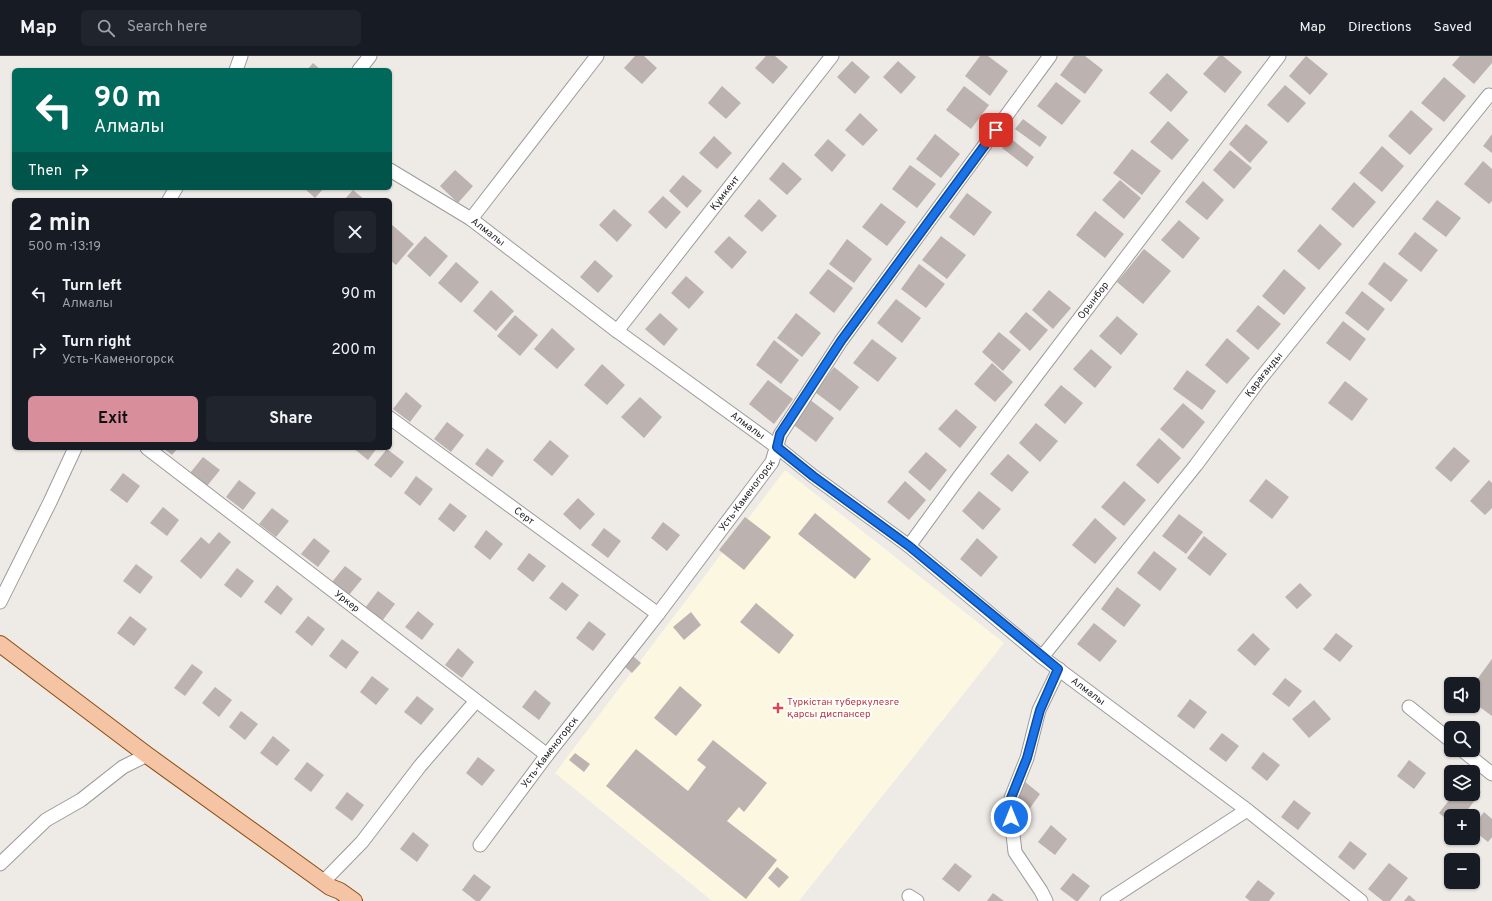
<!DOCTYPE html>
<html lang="en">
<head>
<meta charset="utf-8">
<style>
	body { margin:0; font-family:Overpass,sans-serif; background:#20242c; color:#f1f3f6; height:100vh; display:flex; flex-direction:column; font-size:15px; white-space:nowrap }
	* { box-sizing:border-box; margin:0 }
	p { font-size:13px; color:#9ea1a6 }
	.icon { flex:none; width:22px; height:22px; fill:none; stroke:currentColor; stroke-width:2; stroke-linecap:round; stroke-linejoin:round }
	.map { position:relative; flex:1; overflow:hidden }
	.side { position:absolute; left:12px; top:142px; width:380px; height:252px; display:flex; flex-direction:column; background:#171b24; border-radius:6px; box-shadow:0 1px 3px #0004 }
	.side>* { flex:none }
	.guide { position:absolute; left:12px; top:12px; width:380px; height:122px; border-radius:6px; box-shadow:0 1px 3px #0004; background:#00695c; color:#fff; overflow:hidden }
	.buttons { position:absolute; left:1444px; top:621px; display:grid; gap:8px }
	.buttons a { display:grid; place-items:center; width:36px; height:36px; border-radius:6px; background:#171b24; box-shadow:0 1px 3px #0004; font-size:20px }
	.pin { position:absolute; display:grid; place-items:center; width:34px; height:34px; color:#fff; margin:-17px; border-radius:8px; box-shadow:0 2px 6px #0006 }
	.me { position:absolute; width:44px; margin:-22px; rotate:0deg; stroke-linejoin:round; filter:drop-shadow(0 0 3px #0008) }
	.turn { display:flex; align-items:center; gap:14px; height:84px; padding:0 16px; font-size:18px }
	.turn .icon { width:52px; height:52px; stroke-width:2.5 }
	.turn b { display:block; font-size:28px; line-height:34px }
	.then { display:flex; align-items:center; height:38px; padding:0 16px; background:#0003; gap:8px; font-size:15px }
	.round { display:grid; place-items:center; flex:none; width:42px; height:42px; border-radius:6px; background:#20242c }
	.headline { display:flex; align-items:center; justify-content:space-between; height:68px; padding:0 16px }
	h1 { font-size:24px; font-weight:700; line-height:30px }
	.primary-button { display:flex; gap:8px; margin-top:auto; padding:8px 16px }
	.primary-button a { flex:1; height:46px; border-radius:6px; background:#d98e9c; color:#111; font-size:16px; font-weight:700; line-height:46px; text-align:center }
	.primary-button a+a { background:#20242c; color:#f1f3f6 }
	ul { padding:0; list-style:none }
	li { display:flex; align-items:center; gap:12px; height:56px; padding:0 16px }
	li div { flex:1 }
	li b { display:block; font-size:15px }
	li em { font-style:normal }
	header { display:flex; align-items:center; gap:24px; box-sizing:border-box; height:56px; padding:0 20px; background:#171b24; border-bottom:1px solid #363941 }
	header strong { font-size:19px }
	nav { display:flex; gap:22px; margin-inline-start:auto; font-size:14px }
	.search { width:280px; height:36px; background:#20242c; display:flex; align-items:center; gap:10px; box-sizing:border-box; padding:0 14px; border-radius:6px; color:#9ea1a6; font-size:15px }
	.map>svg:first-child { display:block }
</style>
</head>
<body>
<header>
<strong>Map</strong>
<div class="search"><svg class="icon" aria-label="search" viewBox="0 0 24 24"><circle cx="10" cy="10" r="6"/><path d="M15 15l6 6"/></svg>Search here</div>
<nav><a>Map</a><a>Directions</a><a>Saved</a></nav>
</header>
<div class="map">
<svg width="1492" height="845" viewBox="0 0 1492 845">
	<rect width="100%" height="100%" fill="#eeeae6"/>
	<!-- education -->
	<path fill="#fcf7e1" d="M785,414L1004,587L799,845H712L555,717Z"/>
	<!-- building -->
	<path fill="#bcb2af" d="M635,0H644L657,12L642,28L624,12Z
		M766,0H775L788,11L773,28L755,12Z
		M980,0H988L1008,15L990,40L965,20Z
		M1074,0H1085L1103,14L1085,38L1060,19Z
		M1219,0H1223L1242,16L1225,37L1203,18Z
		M1306,0L1328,18L1310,39L1289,20Z
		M1460,0H1492V7L1474,28L1452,9Z
		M852,5L870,21L855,38L837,21Z
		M898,5L916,21L901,38L883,21Z
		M313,7L321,14H307Z
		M1167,17L1188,36L1171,56L1149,37Z
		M1444,21L1466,40L1444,66L1421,47Z
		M1056,26L1081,45L1062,69L1037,50Z
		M1285,29L1306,47L1288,67L1267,49Z
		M722,30L741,47L726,63L708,47Z
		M964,30L989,49L971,73L946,54Z
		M1411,54L1433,73L1410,99L1388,80Z
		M860,57L878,74L863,90L845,74Z
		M1023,63L1047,81L1040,91L1015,73Z
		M1168,65L1189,84L1172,104L1150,86Z
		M1246,68L1268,86L1250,107L1229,88Z
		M935,78L960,98L941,122L916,103Z
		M1492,78V97L1483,90Z
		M714,80L732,97L717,113L699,97Z
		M1010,82L1034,101L1027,111L1002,92Z
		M828,83L846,99L832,116L814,99Z
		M1382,90L1404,110L1382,136L1359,117Z
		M1132,93L1161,115L1142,139L1113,117Z
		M1230,94L1252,112L1234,133L1213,114Z
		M1483,105L1492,113V145L1489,148L1464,128Z
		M783,106L802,123L787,139L769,123Z
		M910,109L936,128L917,152L892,133Z
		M455,114L473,130L458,147L440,130Z
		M683,119L702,135L687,152L669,135Z
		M1120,124L1141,142L1124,163L1102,144Z
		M1203,125L1224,144L1207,164L1185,146Z
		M1354,126L1376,146L1353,172L1331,153Z
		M304,132H324L315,142Z
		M353,134L365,144H344Z
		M967,137L992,156L974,180L949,161Z
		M663,140L681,156L666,173L648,156Z
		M759,143L777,160L762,176L744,160Z
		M1437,144L1461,162L1446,181L1422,163Z
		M881,147L906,166L887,190L862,171Z
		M614,153L632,169L617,186L599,169Z
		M1095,155L1124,178L1105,202L1076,179Z
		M1179,164L1200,182L1183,203L1161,184Z
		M391,168L414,188L396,209L390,204Z
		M1320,168L1342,188L1319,214L1297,195Z
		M1415,176L1438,194L1421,216L1398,198Z
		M425,180L448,200L430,221L407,200Z
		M729,180L747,196L732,213L714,196Z
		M941,180L966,199L947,223L922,204Z
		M847,183L872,203L854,227L829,208Z
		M1144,193L1171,215L1143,248L1117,226Z
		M595,204L613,220L598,237L580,221Z
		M456,206L479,226L461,247L438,227Z
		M1384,206L1408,224L1391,246L1368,228Z
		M919,208L945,228L926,252L901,233Z
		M828,213L853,232L834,257L809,237Z
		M1284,213L1306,232L1284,259L1262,240Z
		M686,220L704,236L689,253L671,237Z
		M491,234L514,255L496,275L473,255Z
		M1049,234L1071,252L1053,273L1032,254Z
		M1362,235L1385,253L1368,275L1345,257Z
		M896,243L921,262L902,287L877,267Z
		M1258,249L1281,268L1258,294L1236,275Z
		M1026,256L1048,274L1030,295L1009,276Z
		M660,257L678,273L664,290L645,273Z
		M796,257L821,277L802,301L777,282Z
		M515,259L538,279L520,300L497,280Z
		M1117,260L1138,278L1121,299L1099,280Z
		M1343,265L1366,283L1350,305L1326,287Z
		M552,272L575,293L557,313L534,293Z
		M999,276L1021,294L1003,315L982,296Z
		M1227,282L1250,302L1227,328L1205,309Z
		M872,283L897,302L878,326L853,307Z
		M774,284L799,304L781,328L756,309Z
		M1091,293L1112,311L1095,332L1073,313Z
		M992,307L1013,326L995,346L974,328Z
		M602,308L625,329L607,349L584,329Z
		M834,311L859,331L840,355L815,336Z
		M1187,314L1216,335L1202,354L1173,333Z
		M768,324L793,343L774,368L749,348Z
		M1345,325L1368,343L1352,365L1328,347Z
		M1061,329L1083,347L1065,368L1044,349Z
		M406,336L422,350L410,366L393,353Z
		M640,341L662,361L644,382L621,361Z
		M809,343L834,362L816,386L791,367Z
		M1183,347L1205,366L1183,393L1160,373Z
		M956,353L977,371L960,392L938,373Z
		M447,366L464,379L451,396L434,383Z
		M1036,367L1058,385L1040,406L1019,387Z
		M1159,382L1181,402L1158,428L1136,409Z
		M550,384L569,400L552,420L533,404Z
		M1454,391L1470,405L1451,426L1435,412Z
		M163,392H178L172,399Z
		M353,392H377L368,404Z
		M487,392L504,405L492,421L475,408Z
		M387,393L404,406L391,422L374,409Z
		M926,396L947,414L930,435L908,416Z
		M1008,398L1029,416L1012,436L990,418Z
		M203,401L220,414L207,430L190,417Z
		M123,417L140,430L127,447L110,434Z
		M416,420L433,433L420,450L404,437Z
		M1266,423L1289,441L1272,463L1249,445Z
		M239,424L256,437L243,454L226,441Z
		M1489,424L1492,427V452L1485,459L1470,445Z
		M905,425L926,444L909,464L887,446Z
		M1124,425L1146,444L1124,470L1101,451Z
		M979,435L1001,453L983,474L962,455Z
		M578,442L595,458L580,474L563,458Z
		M450,447L467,460L454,476L438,463Z
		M163,451L179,464L167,480L150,467Z
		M272,452L289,465L276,481L259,468Z
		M815,457L871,503L855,523L798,478Z
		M1179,458L1203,476L1186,498L1162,480Z
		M745,461L771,481L744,514L719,494Z
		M1095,462L1117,482L1095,508L1072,489Z
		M663,466L680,479L667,495L651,482Z
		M604,472L621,485L608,502L591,489Z
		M486,474L503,488L490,504L474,491Z
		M219,476L231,486L201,523L180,505L201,481L209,488Z
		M1204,480L1227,498L1210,520L1187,502Z
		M314,482L330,495L318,511L301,498Z
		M977,482L998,501L981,521L960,503Z
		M1154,495L1177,513L1160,535L1137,517Z
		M529,497L546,510L533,526L517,513Z
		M136,508L153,521L140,538L123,525Z
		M345,510L362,523L349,539L332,526Z
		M237,512L254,525L241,542L224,529Z
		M562,526L579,539L566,555L549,542Z
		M1300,527L1312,539L1297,553L1285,541Z
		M277,529L293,543L281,559L264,546Z
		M1117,531L1141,549L1124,571L1101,553Z
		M378,535L395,548L382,565L365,552Z
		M756,547L794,579L779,598L740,566Z
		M418,555L434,568L422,584L405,571Z
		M691,556L701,569L684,584L673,571Z
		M130,560L147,573L134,590L117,577Z
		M308,560L325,573L312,590L295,576Z
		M589,565L606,578L593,595L576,582Z
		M1094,567L1117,585L1100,606L1077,588Z
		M1253,577L1270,593L1255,610L1237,594Z
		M1336,577L1353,590L1340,606L1323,593Z
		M342,583L359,596L346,613L329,600Z
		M458,592L474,606L462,622L445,609Z
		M633,600L641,607L632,617L624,610Z
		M1492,603V660L1473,646V629Z
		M192,608L203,616L185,640L174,632Z
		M372,620L389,633L376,649L360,636Z
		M1285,622L1302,635L1289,651L1272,638Z
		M680,630L702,649L676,680L654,662Z
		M215,631L232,644L219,661L202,647Z
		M535,634L551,647L539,664L522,651Z
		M417,640L434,653L421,669L404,656Z
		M1190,643L1207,656L1194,673L1177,660Z
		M1314,644L1331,663L1309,682L1292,663Z
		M241,655L258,668L245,684L229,671Z
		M1222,677L1239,690L1226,706L1209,693Z
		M273,680L290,694L277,710L260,697Z
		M713,684L767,727L744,756L739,751L727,765L777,804L746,843L606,730L636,693L688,735L706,711L697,704Z
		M1263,696L1280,709L1267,725L1251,712Z
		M575,697L590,708L584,716L569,704Z
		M478,701L495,714L482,730L466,717Z
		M1409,704L1426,717L1414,733L1397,720Z
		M307,706L324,719L311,736L294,723Z
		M1024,725L1040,738L1028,755L1011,742Z
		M1473,729L1481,736L1463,760H1451V767L1439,757L1454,738H1473Z
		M347,736L364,749L352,765L335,752Z
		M1294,744L1311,757L1298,774L1281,761Z
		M1484,756L1492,763V781L1488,786L1473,774V770Z
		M1051,769L1067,783L1055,799L1038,786Z
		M413,776L429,789L417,806L400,793Z
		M1350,785L1367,798L1354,814L1338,801Z
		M955,807L972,820L959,836L942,823Z
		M1389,807L1408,822L1390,845H1383L1368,833Z
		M777,811L789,821L779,832L768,822Z
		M1073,817L1090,830L1078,845H1076L1060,833Z
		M474,818L491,831L480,845H476L462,834Z
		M1258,824L1275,837L1269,845H1250L1245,841Z
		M993,837L1004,845H987Z
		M1409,839L1416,845H1404Z"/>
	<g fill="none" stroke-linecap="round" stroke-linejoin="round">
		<!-- minor casing -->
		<g stroke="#9c9c9c" stroke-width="15">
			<g id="minor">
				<path d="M236,14L241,0"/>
				<path d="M359,14L370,0"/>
				<path id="s1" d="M390,114L471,163L617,275L777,391L813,420L909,490L1042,601L1247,754L1361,845"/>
				<path d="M169,144L176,132"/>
				<path d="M471,163L597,0"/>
				<path id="s2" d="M617,275L832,0"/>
				<path id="s3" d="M390,362L658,558"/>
				<path id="s4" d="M147,392L547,699"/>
				<path id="s5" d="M909,490L960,420L1279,0"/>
				<path d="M0,546L50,446L75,392"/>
				<path id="s6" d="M1042,601L1196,409L1257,327L1489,39"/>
				<path d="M1409,651L1451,685"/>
				<path d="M1462,694L1492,718"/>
				<path id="s7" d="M480,789L547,699L658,558L772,406L780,379L841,285L1050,0"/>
				<path d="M0,808L46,764L81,744L123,711L147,699"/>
				<path d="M323,826L362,786L420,710L476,645"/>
				<path d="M909,840L917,845"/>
				<path d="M1046,845L1041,835L1015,796L1011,761V742L1027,702L1039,654L1059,613"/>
				<path d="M1107,845L1247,754"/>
			</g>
		</g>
		<!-- major casing -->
		<g stroke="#8c4c0d" stroke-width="18">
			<path id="major" d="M0,588L147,699L330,831L340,835L354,845"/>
		</g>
		<!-- minor -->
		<use href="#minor" stroke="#fff" stroke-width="13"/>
		<!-- major -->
		<use href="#major" stroke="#f4c4a5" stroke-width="16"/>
	</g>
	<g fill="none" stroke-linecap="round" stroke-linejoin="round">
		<!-- route casing -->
		<g stroke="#114b97" stroke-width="10">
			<path id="route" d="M996,74L841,285L780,378L777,391L813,420L909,490L1058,613L1040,654L1027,702L1011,742V761"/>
		</g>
		<!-- route -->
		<use href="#route" stroke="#1a73e8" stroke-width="7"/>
	</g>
	<!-- markers -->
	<path fill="#e0444e" stroke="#fff" stroke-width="1.5" d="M776 646h4v4h4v4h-4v4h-4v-4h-4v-4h4z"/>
	<g text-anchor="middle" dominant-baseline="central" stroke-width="4" stroke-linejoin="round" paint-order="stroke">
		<!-- street labels -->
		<g font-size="10" fill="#1f1f1f" stroke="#fff">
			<text stroke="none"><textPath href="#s2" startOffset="175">Құмкент</textPath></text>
			<text stroke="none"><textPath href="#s1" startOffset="116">Алмалы</textPath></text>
			<text stroke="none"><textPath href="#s5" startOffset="307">Орынбор</textPath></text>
			<text stroke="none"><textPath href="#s6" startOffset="359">Қарағанды</textPath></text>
			<text stroke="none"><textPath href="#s1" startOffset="440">Алмалы</textPath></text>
			<text stroke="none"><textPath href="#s7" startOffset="440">Усть-Каменогорск</textPath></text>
			<text stroke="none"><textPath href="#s3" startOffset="166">Серт</textPath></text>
			<text stroke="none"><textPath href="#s4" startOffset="252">Уркер</textPath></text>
			<text stroke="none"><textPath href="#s1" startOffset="872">Алмалы</textPath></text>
			<text stroke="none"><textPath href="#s7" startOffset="116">Усть-Каменогорск</textPath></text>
		</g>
		<!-- health labels -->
		<g font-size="10" fill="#be3a42" stroke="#fff" text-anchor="start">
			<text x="787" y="646">Түркістан туберкулезге<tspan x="787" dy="12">қарсы диспансер</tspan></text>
		</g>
	</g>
</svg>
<div class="buttons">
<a><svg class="icon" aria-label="sound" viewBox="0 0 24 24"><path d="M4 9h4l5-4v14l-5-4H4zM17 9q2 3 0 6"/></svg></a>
<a><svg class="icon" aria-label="search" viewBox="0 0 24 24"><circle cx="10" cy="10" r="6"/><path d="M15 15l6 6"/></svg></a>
<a><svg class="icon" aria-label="layers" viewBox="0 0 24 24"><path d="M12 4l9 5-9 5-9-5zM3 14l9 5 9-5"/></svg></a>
<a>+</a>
<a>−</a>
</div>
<div class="pin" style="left:996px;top:74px;background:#d93025"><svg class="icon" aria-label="arrive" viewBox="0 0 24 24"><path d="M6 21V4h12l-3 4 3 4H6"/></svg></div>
<svg class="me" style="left:1011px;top:761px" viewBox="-20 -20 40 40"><circle r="17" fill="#1a73e8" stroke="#fff" stroke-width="3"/><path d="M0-11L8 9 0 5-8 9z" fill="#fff"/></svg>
<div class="guide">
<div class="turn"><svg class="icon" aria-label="left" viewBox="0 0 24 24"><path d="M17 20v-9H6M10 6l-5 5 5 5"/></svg><div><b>90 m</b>Алмалы</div></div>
<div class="then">Then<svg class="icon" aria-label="right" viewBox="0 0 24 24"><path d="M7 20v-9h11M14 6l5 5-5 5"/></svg></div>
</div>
<section class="side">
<div class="headline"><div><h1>2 min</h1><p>500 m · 13:19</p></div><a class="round"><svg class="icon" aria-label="close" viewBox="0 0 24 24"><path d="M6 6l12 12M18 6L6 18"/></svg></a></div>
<ul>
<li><svg class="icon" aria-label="left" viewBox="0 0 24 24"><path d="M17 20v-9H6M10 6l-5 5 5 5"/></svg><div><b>Turn left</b><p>Алмалы</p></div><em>90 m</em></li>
<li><svg class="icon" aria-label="right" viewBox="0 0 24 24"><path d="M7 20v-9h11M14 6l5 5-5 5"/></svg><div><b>Turn right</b><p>Усть-Каменогорск</p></div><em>200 m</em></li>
</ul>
<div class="primary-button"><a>Exit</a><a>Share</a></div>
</section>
</div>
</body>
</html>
